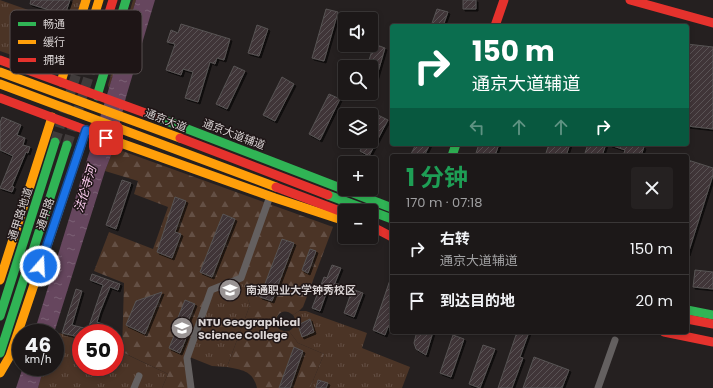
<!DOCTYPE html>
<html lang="zh">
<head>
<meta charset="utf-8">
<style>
	body { margin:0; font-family:Poppins,"Noto Sans SC",sans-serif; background:#252121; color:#f1f3f6; height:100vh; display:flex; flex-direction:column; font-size:15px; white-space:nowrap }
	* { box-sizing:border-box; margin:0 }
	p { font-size:13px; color:#a0a0a2 }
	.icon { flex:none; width:22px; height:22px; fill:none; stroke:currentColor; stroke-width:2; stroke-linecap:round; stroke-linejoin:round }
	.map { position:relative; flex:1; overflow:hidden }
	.drawer { position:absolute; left:390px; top:154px; width:299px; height:180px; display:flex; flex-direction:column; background:#1c1818; border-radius:4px; box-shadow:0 2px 6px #0003,0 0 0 1px #3a3737 }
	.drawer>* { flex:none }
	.top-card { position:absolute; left:390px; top:24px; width:299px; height:122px; border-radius:4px; box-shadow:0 2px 6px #0003,0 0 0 1px #3a3737; background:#0b6e4f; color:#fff; overflow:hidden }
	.fabs { position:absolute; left:338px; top:12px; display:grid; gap:8px }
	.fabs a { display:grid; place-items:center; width:40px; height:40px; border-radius:4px; background:#1c1818; box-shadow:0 2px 6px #0003,0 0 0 1px #3a3737; font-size:20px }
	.speed { position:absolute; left:12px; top:324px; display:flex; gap:8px; font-size:20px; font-weight:700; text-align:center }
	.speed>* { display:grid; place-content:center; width:52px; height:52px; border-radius:50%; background:#1c1818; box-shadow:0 2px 6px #0003,0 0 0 1px #3a3737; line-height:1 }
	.speed small { font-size:10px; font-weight:400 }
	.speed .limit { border:6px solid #d22; background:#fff; color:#111 }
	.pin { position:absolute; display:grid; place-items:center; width:34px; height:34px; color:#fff; margin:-17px; border-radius:8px; box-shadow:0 2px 6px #0006 }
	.me { position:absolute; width:44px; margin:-22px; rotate:19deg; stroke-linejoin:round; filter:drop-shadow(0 0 3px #0008) }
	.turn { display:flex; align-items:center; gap:14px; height:84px; padding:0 16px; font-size:18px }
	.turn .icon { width:52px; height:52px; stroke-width:2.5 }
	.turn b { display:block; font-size:28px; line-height:34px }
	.lanes { display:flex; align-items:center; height:38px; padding:0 16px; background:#0003; justify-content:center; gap:20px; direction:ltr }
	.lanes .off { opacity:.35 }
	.round { display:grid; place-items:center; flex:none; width:42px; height:42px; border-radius:4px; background:#252121 }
	.summary { display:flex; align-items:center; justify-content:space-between; height:68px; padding:0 16px }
	h1 { font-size:24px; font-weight:700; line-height:30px; color:#1e9e55 }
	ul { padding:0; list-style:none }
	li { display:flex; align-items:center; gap:12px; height:52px; padding:0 16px; border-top:1px solid #3a3737 }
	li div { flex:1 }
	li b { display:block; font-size:15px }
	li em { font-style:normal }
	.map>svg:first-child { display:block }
</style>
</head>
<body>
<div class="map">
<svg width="713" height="388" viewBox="0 0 713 388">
	<defs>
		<pattern id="grass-tufts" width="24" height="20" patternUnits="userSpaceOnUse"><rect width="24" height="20" fill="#4b3426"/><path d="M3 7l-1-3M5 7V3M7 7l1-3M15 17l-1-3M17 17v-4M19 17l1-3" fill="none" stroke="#645045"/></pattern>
		<pattern id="forest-firs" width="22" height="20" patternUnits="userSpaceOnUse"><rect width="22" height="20" fill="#4b3426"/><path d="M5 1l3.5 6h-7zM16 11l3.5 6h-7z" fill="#645045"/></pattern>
		<pattern id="water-ripples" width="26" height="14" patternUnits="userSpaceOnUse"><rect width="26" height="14" fill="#66465e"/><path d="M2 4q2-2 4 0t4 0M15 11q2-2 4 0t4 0" fill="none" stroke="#7b6074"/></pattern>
		<pattern id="building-hatch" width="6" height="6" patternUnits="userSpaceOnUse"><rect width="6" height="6" fill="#3f3638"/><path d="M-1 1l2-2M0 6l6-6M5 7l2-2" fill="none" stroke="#5a5254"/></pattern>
		<filter id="shadow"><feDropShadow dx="2" dy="2" stdDeviation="0" flood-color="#0009"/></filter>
	</defs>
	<rect width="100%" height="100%" fill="#252020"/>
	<!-- grass -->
	<path fill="url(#grass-tufts)" d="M0,0L65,23L73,0H82L62,64L58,67L49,68L0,51Z
		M133,0H136L109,89L108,85Z
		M241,278L250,305L227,367L212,366L187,356L211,290Z
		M299,311H306L314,314L367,333L362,348L410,367L402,388H310L324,354L298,343L289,331C296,327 297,321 293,315Z
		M54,332L81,338V367H115V349L168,374L162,388H38L44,367H55Z"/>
	<!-- forest -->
	<path fill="url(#forest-firs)" d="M114,148L333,227L303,307L299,311L293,315C276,301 267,334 289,331L298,343L324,354L310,388H257C253,371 243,370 227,367L250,305L241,279L211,291L187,358L191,388H162L168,374L122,352L124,283L94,271L109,232L153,249L168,207L134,194L138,181L105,171Z"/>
	<!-- water -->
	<path fill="url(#water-ripples)" d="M136,0H155L126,97L114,148L105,171L54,333H34Z
		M23,367H44L38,388H16Z"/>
	<!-- building -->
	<path fill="url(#building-hatch)" stroke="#585454" filter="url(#shadow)" d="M31,0H70L65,15L30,4Z
		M463,0H476V9H463Z
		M326,9L338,12L324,61L312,58Z
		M437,9L448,12L443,26H431Z
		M181,24L230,39L224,60L217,58L215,64L210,62L198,102L185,98L193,72L183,69L181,75L166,70L175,44L167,42L171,30L178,33Z
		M257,25L268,29L259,56L248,53Z
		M374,44L385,48L372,93H371V67H367Z
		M687,44L713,47V129L687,126Z
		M234,66L245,71L227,109L216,104Z
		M282,77L294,84L275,121L263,115Z
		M329,94L340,99L320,140L309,134Z
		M378,115L388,120L369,156L360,151L365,141H371V129Z
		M2,117L21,125L17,135L25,138L23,145L30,147L28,153L26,152L12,186L14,187L12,192L0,188L13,156L0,150V123Z
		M416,144H430L424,156H410Z
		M479,144H499L495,156H475Z
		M549,144H570L566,156H545Z
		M588,144H606L602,156H584Z
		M611,144H635L644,147L641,156H623L625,150L610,145Z
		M688,160L713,168V175L688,254H687V164Z
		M122,180L131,183L116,229L106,225Z
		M175,197L186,201L175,232L181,234L172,258L157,252Z
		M223,214L235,219L212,277L200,272Z
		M282,239L294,243L272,301L260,297Z
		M310,249L316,251L308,273L302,270Z
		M332,265L341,268L335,283L363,293L354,317L344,313L350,296L328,288L320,311L312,308L324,277L327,278Z
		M695,270L713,272V289L693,287Z
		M92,274L120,284L118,290L110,287L100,312L97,322L105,325L102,333H80L79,337L62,333L76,289L82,291L72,325L88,329L103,285L90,280Z
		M391,277L392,326L388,327L385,335L373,330Z
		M162,292L145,334L126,325L136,301Z
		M185,300L195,304L185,329L189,331L180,353L169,348L178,326L175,325Z
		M310,319L314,332L302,337L298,325Z
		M413,332H433L426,355L416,349L414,343L416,335Z
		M517,332H529L520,357L523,358L512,388H498Z
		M453,335L464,339L451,377L440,373Z
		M483,345L495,349L480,388L469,384Z
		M294,347L303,351L290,388H279Z
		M534,357L569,370L562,388H523Z
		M318,380L328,383L326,388H316Z"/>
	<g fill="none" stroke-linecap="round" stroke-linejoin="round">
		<!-- secondary-tunnel -->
		<path stroke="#403b3b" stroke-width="10" stroke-dasharray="10 5" stroke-linecap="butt" d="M55,142L80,62
			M67,145L92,66"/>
		<!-- street -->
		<path stroke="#646060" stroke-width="7" d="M134,388L139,376
			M191,388L187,358L211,290L241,278L270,196
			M598,388L615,340"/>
		<!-- fast -->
		<path stroke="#30b455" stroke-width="9" d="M97,96L126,0
			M159,118L392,208
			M452,156L456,144
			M328,195L392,219
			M687,310L713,315
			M0,316L55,142
			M0,353L67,145"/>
		<!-- slow -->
		<path stroke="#ff9f0a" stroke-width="9" d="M80,62L99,0
			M0,72L180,138
			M61,82L86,0
			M0,84L276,187
			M115,141L275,198L345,221
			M0,280L52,117
			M0,373L10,356L86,130"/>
		<!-- jam -->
		<path stroke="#e5322d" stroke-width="9" d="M630,0L713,23
			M495,26L504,0
			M0,60L159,118
			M92,66L113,0
			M0,98L115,141
			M180,138L328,195
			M276,187L345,213
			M371,226L392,237
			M687,319L713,324
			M664,332L713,342"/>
	</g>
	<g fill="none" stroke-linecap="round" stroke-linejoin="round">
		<!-- route casing -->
		<g stroke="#114b97" stroke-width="10">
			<path id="route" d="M40,266L86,130L106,138"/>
		</g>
		<!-- route -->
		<use href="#route" stroke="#1a73e8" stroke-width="7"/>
	</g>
	<!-- icons -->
	<defs>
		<g id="university-disc" transform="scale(1.15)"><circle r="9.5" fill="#9a9494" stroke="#1e1516"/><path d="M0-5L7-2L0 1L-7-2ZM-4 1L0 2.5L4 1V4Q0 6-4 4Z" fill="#fff"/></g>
	</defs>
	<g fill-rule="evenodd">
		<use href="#university-disc" x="230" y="290"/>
		<use href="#university-disc" x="182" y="328"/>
	</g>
	<g text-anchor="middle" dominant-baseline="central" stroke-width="3" stroke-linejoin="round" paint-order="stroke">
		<!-- street labels -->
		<g font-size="11" fill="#d9d3d3" stroke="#1e1516">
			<text transform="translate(166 120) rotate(21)">通京大道</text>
			<text transform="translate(234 134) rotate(21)">通京大道辅道</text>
			<text transform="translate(20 214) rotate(-72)">通甲路地道</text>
			<text transform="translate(45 214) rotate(-71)">通甲路</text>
		</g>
		<!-- poi labels -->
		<g font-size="11" font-weight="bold" fill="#d9d3d3" stroke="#1e1516" text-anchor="start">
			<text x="246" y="290">南通职业大学钟秀校区</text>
			<text x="198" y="322">NTU Geographical<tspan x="198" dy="13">Science College</tspan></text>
		</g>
		<!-- water labels -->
		<g font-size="12" font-style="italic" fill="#facaed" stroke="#1e1516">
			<text transform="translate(85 189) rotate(-73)">法伦寺河</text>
		</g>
	</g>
	<!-- legend -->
	<rect x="10" y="10" width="132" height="64" rx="6" fill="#1e1516" stroke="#564e4f" stroke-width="1"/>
	<rect x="18" y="22" width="18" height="4" fill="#30b455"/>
	<rect x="18" y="40" width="18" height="4" fill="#ff9f0a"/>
	<rect x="18" y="58" width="18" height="4" fill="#e5322d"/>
	<g font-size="11" fill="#d9d3d3">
		<text x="43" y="28">畅通</text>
		<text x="43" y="46">缓行</text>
		<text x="43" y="64">拥堵</text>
	</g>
</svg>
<div class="fabs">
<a><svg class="icon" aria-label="sound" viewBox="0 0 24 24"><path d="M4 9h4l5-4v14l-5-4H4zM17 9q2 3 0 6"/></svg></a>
<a><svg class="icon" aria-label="search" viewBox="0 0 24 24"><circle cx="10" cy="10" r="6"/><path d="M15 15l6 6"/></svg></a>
<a><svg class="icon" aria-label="layers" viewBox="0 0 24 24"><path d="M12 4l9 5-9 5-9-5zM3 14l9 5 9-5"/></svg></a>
<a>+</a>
<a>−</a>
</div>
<div class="speed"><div>46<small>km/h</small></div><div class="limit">50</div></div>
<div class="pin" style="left:106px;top:138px;background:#d93025"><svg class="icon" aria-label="arrive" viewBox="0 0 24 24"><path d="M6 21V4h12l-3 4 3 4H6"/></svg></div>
<svg class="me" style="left:40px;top:266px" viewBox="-20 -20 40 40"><circle r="17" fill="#1a73e8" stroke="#fff" stroke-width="3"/><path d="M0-11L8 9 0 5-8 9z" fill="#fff"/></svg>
<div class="top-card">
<div class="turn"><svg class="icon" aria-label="right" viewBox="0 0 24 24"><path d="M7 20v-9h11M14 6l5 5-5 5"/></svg><div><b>150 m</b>通京大道辅道</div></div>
<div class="lanes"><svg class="icon off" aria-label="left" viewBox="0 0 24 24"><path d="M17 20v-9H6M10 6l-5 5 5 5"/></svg><svg class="icon off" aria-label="ahead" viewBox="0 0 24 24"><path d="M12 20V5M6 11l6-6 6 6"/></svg><svg class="icon off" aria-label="ahead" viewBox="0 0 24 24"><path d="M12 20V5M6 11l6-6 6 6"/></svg><svg class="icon" aria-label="right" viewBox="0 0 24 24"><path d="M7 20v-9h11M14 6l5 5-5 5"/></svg></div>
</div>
<section class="drawer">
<div class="summary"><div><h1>1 分钟</h1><p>170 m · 07:18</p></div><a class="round"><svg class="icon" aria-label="close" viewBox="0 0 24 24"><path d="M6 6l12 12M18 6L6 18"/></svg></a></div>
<ul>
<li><svg class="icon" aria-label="right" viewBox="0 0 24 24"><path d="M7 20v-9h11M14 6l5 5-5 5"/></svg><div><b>右转</b><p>通京大道辅道</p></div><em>150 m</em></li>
<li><svg class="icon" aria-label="arrive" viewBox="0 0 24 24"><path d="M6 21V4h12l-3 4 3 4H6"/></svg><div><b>到达目的地</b></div><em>20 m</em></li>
</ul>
</section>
</div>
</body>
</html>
